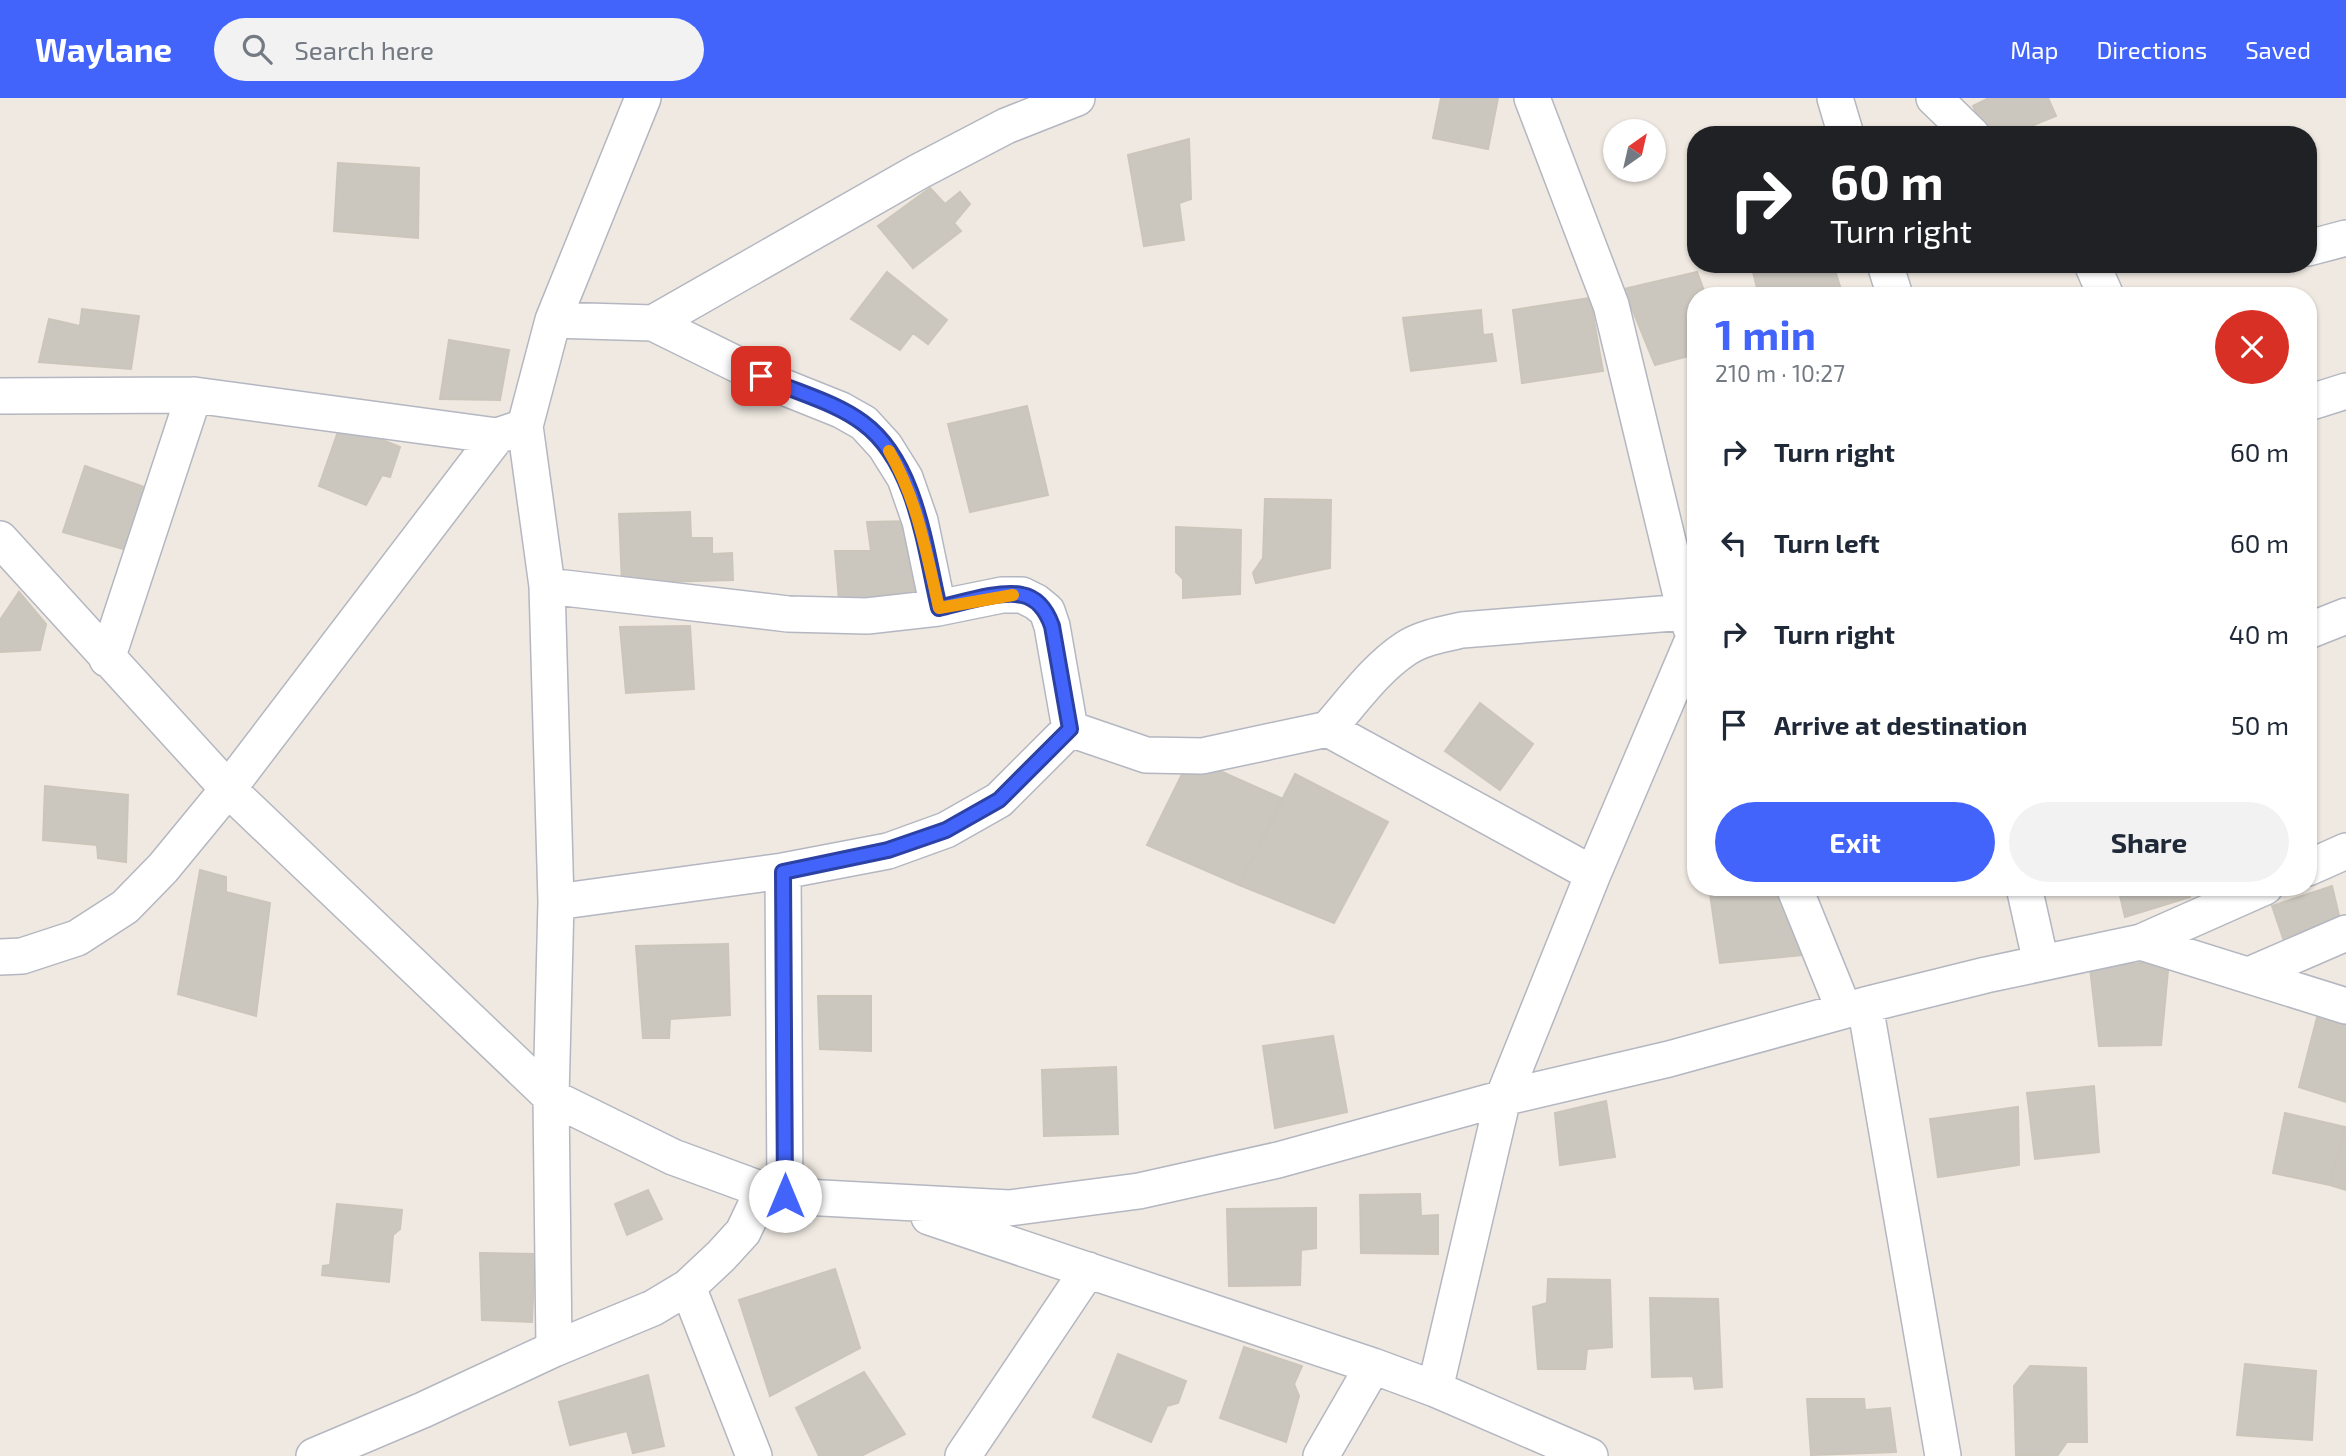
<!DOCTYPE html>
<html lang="en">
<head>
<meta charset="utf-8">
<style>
	body { margin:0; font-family:"Exo 2",sans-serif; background:#f2f2f3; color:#1f2937; height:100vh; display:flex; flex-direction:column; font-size:26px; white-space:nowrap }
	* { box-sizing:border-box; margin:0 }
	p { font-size:23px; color:#747a83 }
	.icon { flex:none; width:38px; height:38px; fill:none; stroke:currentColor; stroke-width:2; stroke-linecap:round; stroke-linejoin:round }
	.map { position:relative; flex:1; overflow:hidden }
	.drawer { position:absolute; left:1687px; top:189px; width:630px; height:609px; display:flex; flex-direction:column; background:#fff; border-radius:28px; box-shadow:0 2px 5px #0004 }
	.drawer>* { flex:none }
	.top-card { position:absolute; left:1687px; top:28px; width:630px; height:147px; border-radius:28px; box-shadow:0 2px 5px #0004; background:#202124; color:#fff; overflow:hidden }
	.needle { width:46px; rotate:34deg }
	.controls { position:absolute; left:1603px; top:21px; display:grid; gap:14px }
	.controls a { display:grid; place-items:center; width:63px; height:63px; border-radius:50%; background:#fff; box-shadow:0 2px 5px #0004; font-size:35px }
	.pin { position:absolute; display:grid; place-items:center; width:60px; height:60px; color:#fff; margin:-30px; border-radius:14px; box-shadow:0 4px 10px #0006 }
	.me { position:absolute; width:77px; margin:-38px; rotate:0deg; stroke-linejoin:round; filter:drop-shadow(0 0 5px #0008) }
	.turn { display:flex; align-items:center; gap:24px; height:147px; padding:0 28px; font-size:32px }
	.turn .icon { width:91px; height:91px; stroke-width:2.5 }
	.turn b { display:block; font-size:49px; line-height:60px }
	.round { display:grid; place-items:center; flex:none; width:74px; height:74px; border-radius:37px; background:#f2f2f3 }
	.summary { display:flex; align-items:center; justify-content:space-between; height:119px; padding:0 28px }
	h1 { font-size:42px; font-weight:700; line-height:52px; color:#4264fb }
	.button { display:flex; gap:14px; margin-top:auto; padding:14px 28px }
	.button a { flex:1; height:80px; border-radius:42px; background:#4264fb; color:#fff; font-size:28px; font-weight:700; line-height:80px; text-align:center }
	.button a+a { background:#f2f2f3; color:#1f2937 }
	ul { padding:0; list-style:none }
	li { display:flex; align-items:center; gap:21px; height:91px; padding:0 28px }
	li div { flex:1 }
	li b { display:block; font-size:26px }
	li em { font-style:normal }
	header { display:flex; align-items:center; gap:42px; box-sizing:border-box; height:98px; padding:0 35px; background:#4264fb; color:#fff }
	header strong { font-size:33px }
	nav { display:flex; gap:38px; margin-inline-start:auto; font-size:24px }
	.search { width:490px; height:63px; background:#f2f2f3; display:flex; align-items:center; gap:18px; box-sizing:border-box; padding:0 24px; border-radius:38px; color:#747a83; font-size:26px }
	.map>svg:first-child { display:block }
</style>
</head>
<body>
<header>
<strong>Waylane</strong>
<div class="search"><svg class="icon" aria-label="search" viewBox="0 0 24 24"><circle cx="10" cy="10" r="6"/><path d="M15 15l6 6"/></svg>Search here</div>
<nav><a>Map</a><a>Directions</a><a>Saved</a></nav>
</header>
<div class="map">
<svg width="2346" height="1358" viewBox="0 0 2346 1358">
	<rect width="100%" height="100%" fill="#efe9e1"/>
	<!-- building -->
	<path fill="#cbc7bf" stroke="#cbc5ba" stroke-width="2" d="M1441,0H1498L1488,51L1433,40Z
		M1989,0H2048L2056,18L2009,37H1986L1973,8Z
		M1189,41L1191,101L1179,105L1184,142L1144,148L1128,57Z
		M338,65L419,70L418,140L334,133Z
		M930,90L945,106L960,94L970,106L954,125L961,133L913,170L878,128Z
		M1751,166H1833L1843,198H1759Z
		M887,174L947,222L928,246L913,235L900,252L851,221Z
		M1697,174L1706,198H1696V256L1655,267L1624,191Z
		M1590,200L1603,273L1522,285L1513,212Z
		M82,211L139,218L131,271L39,264L49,221L80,228Z
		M1481,212L1483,237L1492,236L1496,263L1411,273L1403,220Z
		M449,242L509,252L500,302L440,301Z
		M1027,308L1048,397L970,414L948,326Z
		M341,325L400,349L390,379L382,377L366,407L319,388Z
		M85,368L153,392L134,454L63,434Z
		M1265,401L1331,402L1330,470L1256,485L1253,475L1263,460Z
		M690,414L691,440H712V456L732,455L733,482L622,485L619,416Z
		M913,423L926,502L839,503L835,453H871L867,424Z
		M1176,429L1241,432L1240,496L1183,500V481L1176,474Z
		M19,494L46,526L40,552L0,554V522Z
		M690,528L694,591L626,595L620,529Z
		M1480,605L1533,646L1500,692L1445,653Z
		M1189,662L1200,664L1283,701L1239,787L1147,747Z
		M1295,676L1388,724L1334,825L1239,787Z
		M45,688L128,697L126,764L98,760L97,747L43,742Z
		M200,772L226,779V794L270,805L256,918L178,896Z
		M2332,788L2341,826L2284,843L2272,808Z
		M1782,789L1813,856L1720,865L1710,796Z
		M2118,789H2188L2190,799L2125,819Z
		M728,846L730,917L670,921L669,940H643L636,848Z
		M2169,862L2161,947L2099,948L2090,870Z
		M818,898H871V953L820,951Z
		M2320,908L2346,918V1004L2299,989Z
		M1333,938L1347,1014L1275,1030L1263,948Z
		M1116,969L1118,1036L1044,1038L1042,972Z
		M2094,988L2099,1054L2035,1061L2027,995Z
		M1606,1003L1615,1059L1560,1067L1555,1015Z
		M2018,1009L2019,1067L1938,1079L1930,1021Z
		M2285,1015L2345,1029L2330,1087L2273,1075Z
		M2345,1029H2346V1092L2330,1087Z
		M648,1092L662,1121L627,1137L615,1106Z
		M1420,1096L1421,1118L1438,1117V1156L1361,1155L1360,1097Z
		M337,1106L402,1112L400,1131L393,1137L389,1184L322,1177L323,1168L330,1167Z
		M1316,1110V1150L1301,1152L1300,1187L1229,1188L1227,1111Z
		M480,1155L535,1156L532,1224L482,1222Z
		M835,1171L860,1250L770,1298L739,1202Z
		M1548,1181L1610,1182L1612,1249L1587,1251L1585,1271H1538L1533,1209L1547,1205Z
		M1650,1200L1718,1201L1722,1289L1695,1291L1693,1278L1652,1279Z
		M1244,1249L1302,1268L1294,1286L1299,1298L1286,1344L1220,1320Z
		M1118,1256L1186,1283L1178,1305L1167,1308L1151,1344L1093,1319Z
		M2245,1266L2316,1273L2312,1342L2237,1337Z
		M2030,1268L2086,1270L2087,1344H2067L2057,1358L2016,1357L2014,1288Z
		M864,1274L905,1336L861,1358H819L796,1310Z
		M648,1277L664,1348L633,1355L627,1333L570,1347L559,1304Z
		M1807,1301H1864L1865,1312L1890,1310L1896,1354L1811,1357Z"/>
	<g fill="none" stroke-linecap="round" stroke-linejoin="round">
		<!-- minor casing -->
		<g stroke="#b4b7c1" stroke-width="38">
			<path id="minor" d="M1532,0L1611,207L1685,514L1696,543
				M1835,0L1846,37
				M1934,0L1972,37
				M2308,150L2346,140
				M1885,166L1895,198
				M2092,166L2106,198
				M553,222L653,225L781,288L841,312L864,325L885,348L905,380L920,423L938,510
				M653,225L918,74L1006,28L1077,0
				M0,298L194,297L497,338L515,332
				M2308,305L2346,293
				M0,441L228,691L551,999L673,1059L763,1092L785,1098L1009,1110L1139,1093L1278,1062L1503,1000L1669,961L1865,907L1986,877L2141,844L2346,908
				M547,488L788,516L867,518L938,510L1002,497H1022L1036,504L1047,513L1052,528L1070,631L1146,657L1202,658L1328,631L1593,776
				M2308,533L2346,518
				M107,561L194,297
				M1328,631C1352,604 1375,571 1405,551C1421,540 1444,536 1462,532L1685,514
				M2308,770L2346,753
				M783,773L785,1098
				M1794,789L1844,912
				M2024,789L2041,865
				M556,804L783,773L888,753L946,732L999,702L1070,631
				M2141,844L2265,789
				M0,859L22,858L77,840L125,809L163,770L228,691L497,338
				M2249,877L2346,835
				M1865,907L1943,1358
				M929,1119L1373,1268L1435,1291L1590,1358
				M688,1189L754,1358
				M554,1251L551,999L556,804L547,488L525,328L553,222L643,0
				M1435,1291L1503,1000L1593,776L1694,539
				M314,1358L423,1312L554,1251L653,1210L688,1189L721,1158L743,1134L763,1092
				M963,1358L1088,1172
				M1321,1358L1373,1268"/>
		</g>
		<!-- minor -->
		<use href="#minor" stroke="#fff" stroke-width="35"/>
	</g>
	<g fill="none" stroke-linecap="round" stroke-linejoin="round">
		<!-- route casing -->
		<g stroke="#2b41a3" stroke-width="18">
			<path id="route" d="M761,278C794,294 834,303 863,325C916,364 925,450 939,510C961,505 1000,492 1022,497C1038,500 1047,514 1052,528L1070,631L999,702L946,732L888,752L783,774L785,1098"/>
		</g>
		<!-- route -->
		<use href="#route" stroke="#4264fb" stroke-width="12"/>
		<!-- slow -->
		<path stroke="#f59e0b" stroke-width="12" d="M889,353C918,403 926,454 939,510L1013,497"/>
	</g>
</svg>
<div class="controls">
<a><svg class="needle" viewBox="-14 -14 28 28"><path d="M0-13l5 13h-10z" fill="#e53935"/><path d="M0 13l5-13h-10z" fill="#747a83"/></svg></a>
</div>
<div class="pin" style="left:761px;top:278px;background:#d93025"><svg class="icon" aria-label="arrive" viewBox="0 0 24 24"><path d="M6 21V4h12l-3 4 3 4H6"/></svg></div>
<svg class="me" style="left:785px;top:1098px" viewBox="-20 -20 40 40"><circle r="19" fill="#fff"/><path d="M0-13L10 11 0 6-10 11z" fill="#4264fb"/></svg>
<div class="top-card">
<div class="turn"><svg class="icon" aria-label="right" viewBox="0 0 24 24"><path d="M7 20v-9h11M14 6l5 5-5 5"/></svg><div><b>60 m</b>Turn right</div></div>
</div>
<section class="drawer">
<div class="summary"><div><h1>1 min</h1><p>210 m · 10:27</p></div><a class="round" style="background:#d93025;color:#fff"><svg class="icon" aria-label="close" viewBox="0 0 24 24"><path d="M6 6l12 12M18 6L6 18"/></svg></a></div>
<ul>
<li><svg class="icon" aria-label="right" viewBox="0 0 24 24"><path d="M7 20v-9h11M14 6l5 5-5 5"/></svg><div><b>Turn right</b></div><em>60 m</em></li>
<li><svg class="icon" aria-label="left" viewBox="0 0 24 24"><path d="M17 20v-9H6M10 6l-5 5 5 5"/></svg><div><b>Turn left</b></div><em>60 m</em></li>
<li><svg class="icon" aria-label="right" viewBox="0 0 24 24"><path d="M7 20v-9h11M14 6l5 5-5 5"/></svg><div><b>Turn right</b></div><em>40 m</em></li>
<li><svg class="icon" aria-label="arrive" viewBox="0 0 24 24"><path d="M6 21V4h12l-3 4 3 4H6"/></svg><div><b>Arrive at destination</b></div><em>50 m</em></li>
</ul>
<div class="button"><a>Exit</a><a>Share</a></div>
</section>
</div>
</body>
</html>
